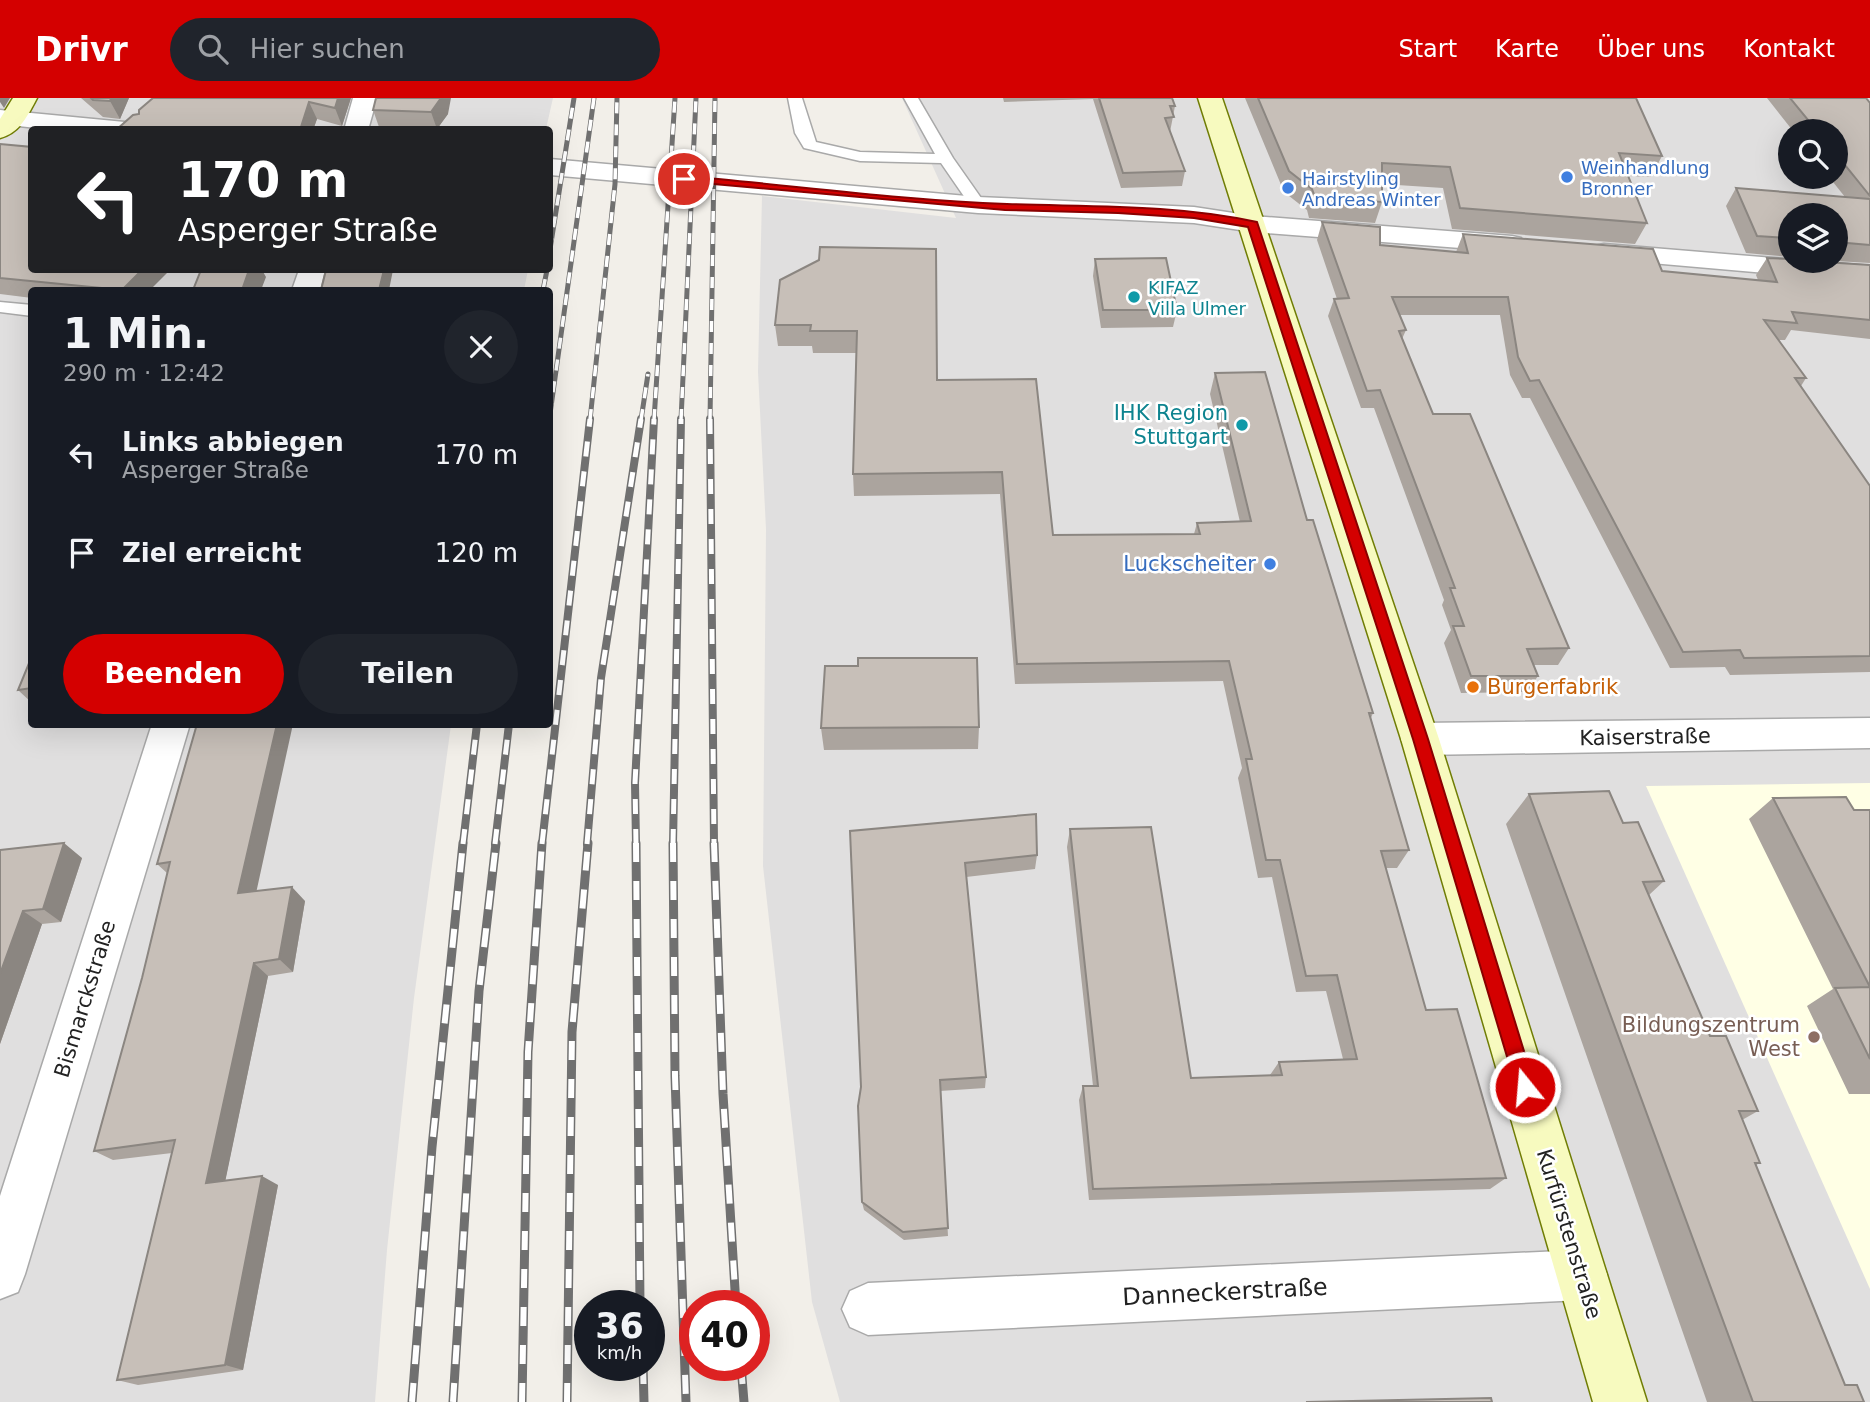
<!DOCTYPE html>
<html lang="de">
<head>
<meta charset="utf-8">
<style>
	body { margin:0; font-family:"DejaVu Sans",sans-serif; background:#20242c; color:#f1f3f6; height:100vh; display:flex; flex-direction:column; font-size:26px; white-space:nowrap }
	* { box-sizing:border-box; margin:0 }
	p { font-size:23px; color:#9ea1a6 }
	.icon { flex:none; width:38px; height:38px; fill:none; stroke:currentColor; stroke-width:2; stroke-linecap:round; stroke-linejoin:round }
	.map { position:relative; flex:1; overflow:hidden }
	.drawer { position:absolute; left:28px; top:189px; width:525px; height:441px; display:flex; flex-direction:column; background:#171b24; border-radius:7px; box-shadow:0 7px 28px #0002 }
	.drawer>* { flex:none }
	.guide { position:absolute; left:28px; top:28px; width:525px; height:147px; border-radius:7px; box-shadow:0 7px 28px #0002; background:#202124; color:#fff; overflow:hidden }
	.fabs { position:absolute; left:1778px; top:21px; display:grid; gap:14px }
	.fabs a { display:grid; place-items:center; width:70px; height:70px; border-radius:50%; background:#171b24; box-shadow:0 7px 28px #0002; font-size:35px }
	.speed { position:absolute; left:574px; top:1192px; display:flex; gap:14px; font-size:35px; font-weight:700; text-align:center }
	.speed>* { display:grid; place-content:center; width:91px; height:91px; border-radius:50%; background:#171b24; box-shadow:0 7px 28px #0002; line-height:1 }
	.speed small { font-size:18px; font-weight:400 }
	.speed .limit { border:10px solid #d22; background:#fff; color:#111 }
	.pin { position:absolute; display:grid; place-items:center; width:60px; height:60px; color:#fff; margin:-30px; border:4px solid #fff; border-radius:50%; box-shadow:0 2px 7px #0007 }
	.me { position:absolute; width:77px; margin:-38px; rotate:343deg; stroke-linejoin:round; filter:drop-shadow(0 0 5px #0008) }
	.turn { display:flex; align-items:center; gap:24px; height:147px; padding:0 35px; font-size:32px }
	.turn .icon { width:91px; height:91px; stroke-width:2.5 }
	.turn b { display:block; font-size:49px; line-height:60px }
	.round { display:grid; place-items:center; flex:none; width:74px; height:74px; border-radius:37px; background:#20242c }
	.head { display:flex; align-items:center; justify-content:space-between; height:119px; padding:0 35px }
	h1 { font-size:42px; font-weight:600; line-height:52px }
	.action { display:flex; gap:14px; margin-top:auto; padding:14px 35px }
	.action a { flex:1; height:80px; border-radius:42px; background:#d40000; color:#fff; font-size:28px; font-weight:600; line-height:80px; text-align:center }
	.action a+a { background:#20242c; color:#f1f3f6 }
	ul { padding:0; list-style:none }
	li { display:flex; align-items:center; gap:21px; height:98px; padding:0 35px }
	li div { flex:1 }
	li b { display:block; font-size:26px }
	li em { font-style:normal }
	header { display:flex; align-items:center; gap:42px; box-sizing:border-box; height:98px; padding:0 35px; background:#d40000; color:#fff }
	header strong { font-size:33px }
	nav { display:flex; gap:38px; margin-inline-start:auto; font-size:24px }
	.search { width:490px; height:63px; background:#20242c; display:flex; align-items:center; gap:18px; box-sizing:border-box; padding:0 24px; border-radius:38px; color:#9ea1a6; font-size:26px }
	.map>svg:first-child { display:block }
</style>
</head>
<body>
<header>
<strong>Drivr</strong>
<div class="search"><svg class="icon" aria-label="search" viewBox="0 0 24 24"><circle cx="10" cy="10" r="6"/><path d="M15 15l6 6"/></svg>Hier suchen</div>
<nav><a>Start</a><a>Karte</a><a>Über uns</a><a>Kontakt</a></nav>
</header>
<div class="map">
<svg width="1870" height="1304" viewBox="0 0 1870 1304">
	<rect width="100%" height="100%" fill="#f2efe9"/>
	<!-- residential -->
	<path fill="#e0dfdf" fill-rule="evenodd" d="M0,0H553L546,31L32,32V172H528L524,192H32V626L451,627L414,900L387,1152L375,1304H0Z
		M902,0H1870V1304H840L812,1204L763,768L766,431L758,274L762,98L956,120ZM1790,33H1836V79H1790ZM1790,117H1836V163H1790Z"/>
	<!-- education -->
	<path fill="#ffffe5" d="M1870,685V1191L1646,688Z"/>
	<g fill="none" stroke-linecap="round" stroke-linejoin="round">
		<!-- lane casing -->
		<g stroke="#a9a9a9" stroke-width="3">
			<path id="lane" d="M788,0H802L816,44L860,54L935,56L904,0H918L953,60L986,107L984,110H972L941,65L860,63L804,50L795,35Z
				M0,204L32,207V218L0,214Z"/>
		</g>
		<!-- street casing -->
		<g stroke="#a9a9a9" stroke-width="3">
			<path id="street" d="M353,0H377L368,32H344Z
				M0,12L135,25L147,32H55L0,26Z
				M550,61L978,99L1194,109L1253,118L1512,138L1521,140L1525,146L1521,152L1512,154L1253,134L1194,125L978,115L550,77Z
				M1604,146L1870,168V184L1594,160L1591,154L1594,148Z
				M299,172H325L320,192H292Z
				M1870,620V650L1420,657L1406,652L1401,641L1406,630L1420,625Z
				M152,626H190L25,1176L18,1194L0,1201V1098Z
				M1582,1152L1600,1159L1607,1177L1600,1195L1582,1202L868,1237L850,1229L842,1211L850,1193L868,1185Z"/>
		</g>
		<!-- secondary casing -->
		<g stroke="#707d05" stroke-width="3">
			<path id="secondary" d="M13,0H37C28,17 20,35 0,40V21Z
				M1198,0H1222L1439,641L1647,1304H1593L1401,641Z"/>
		</g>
		<!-- lane -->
		<use href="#lane" fill="#fff" fill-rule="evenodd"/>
		<!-- street -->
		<use href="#street" fill="#fff" fill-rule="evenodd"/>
		<!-- secondary -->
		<use href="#secondary" fill="#f7fabf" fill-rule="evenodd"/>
		<!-- rail-far2 casing -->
		<g stroke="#707070" stroke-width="5">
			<path id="rail-far2" d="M550,151L574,0
				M543,192L547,172
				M550,316L594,0
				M590,322L615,86L617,0
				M641,322L648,276
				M654,322L675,0
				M681,322L696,0
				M710,322L715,0"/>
		</g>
		<!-- rail-far1 casing -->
		<g stroke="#707070" stroke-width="8">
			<path id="rail-far1" d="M710,321L714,746
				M463,746L477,626
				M495,746L509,626
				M542,746L590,321
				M587,746L601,580L641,321
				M636,746L635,685L654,321
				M673,746L681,321"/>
		</g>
		<!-- rail casing -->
		<g stroke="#707070" stroke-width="9">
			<path id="rail" d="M636,745L640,1208
				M673,745L675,978L686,1304
				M714,745L723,996L736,1208
				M643,1267L644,1304
				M741,1267L744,1304
				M412,1304L432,1049L463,745
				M453,1304L479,893L496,745
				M522,1304L528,954L542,745
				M567,1304L572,934L588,745"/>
		</g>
		<!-- rail-far2 -->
		<use href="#rail-far2" stroke="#fff" stroke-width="3.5" stroke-dasharray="11" stroke-linecap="butt"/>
		<!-- rail-far1 -->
		<use href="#rail-far1" stroke="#fff" stroke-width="5" stroke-dasharray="15" stroke-linecap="butt"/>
		<!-- rail -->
		<use href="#rail" stroke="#fff" stroke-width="6" stroke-dasharray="19" stroke-linecap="butt"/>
	</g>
	<!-- wall -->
	<path fill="#aba49e" d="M81,0H129L120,21L103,19Z
		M351,0L342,28L317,21L313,32H116L133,17Z
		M1003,0H1172L1175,8L1170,34L1185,73L1182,88L1121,90L1093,1L1004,4Z
		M1245,0H1636L1662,58L1651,79L1628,78L1647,125L1635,146L1452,131L1443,90L1382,86V104L1375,125L1309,120L1307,112L1284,94Z
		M1767,0H1866L1870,5V165L1836,163V117H1790V159L1746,155L1726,108L1736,90L1845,99L1829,79H1836V33H1793Z
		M375,3L448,16L437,31L379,29L373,12Z
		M0,46L150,192H32V200L0,196Z
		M1322,124L1380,147L1456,154L1463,136L1662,173L1758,182L1756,177L1767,160L1870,167V241L1791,232L1785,242H1779L1806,280L1801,288L1870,388V574L1730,577L1725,569L1670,570L1530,300H1522L1510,277L1500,217H1400L1406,232L1402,241L1433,316L1569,550L1558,567H1534L1538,578L1527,594L1461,595L1444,545L1451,532L1442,507L1444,502L1374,310H1361L1328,218L1334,201H1337L1317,142Z
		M1095,161L1177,212L1173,229L1101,230L1093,178Z
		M780,182L937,282L1053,437L1194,436L1197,425L1240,424L1210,296L1215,275L1307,422L1373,615L1371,620L1409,752L1397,770H1386L1426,912L1506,1080L1490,1091L1089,1102L1079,1002L1083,988H1093L1067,749L1070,731L1191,980L1270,977L1279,964L1343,961L1326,893L1296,894L1272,779L1258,780L1238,680L1242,670L1223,583L1015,586L1000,396L854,398L853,376L856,255H813L812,248H778L775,227Z
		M32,558V605L18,592Z
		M858,568L979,629L978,651L824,652L821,630Z
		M197,626L256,793L305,803L293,874L268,878L225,1083L278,1087L243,1272L138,1287L117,1282L172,1055L113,1062L94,1053L142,880L167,775L157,766Z
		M1529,696L1623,725L1664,783L1649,797L1710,938L1758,1013L1742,1022L1760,1065L1756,1067L1845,1287L1864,1304H1707L1506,726Z
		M1773,700L1854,712H1870V996H1849L1807,908L1833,891L1749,721Z
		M850,733L1037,757L1035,771L966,779L986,979L985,990L940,993L948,1138L904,1142L864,1112L862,1104L861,989Z
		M0,752L82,760L61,824L42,826L0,946Z"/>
	<!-- shaded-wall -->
	<path fill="#8b8681" d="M0,0H10L4,10L0,4Z
		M111,0H129L120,21L110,3Z
		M338,0H351L342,28L335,10Z
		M441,0H451L448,16L437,31L431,14Z
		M309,4L317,21L313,32H300Z
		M142,172H170L150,192H122Z
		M249,172H262L266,179L261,192H242Z
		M384,172H393L389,192H379Z
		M277,626H293L253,809L238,795Z
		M64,745L82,760L61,824L43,811Z
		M292,789L305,803L293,874L279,861Z
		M23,813L42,826L0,946V876Z
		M254,865L268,878L223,1094L206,1085Z
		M262,1078L278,1087L243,1272L225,1267Z"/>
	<!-- building -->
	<path fill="#c7bfb8" stroke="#8b8681" stroke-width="2" d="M91,0H111L110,3L93,2Z
		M153,0H338L335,10L309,4L300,32H116L133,17L139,16V12Z
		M376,0H441L431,14L373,12Z
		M1099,0H1172L1175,8H1170L1174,19L1165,20L1185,73L1123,75Z
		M1258,0H1636L1662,58L1619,55L1647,125L1460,110L1450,69L1382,65V104L1315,99L1312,91L1289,73Z
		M1790,0H1866L1870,5V98L1836,56V33H1817Z
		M0,46L32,49V172H142L122,192L0,180Z
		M1736,90L1870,101V147L1836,144V117H1790V140L1757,138Z
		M1322,124L1380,129V147L1468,155L1463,136L1653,151L1662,173L1777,184L1767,160L1790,161V163H1808L1870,167V222L1792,214L1797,225L1764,222L1806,280H1795L1870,388V558L1744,560L1740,552L1683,554L1539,282L1530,283L1518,259L1508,199H1392L1406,232L1399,233L1433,316H1470L1569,550L1527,551L1538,578H1471L1453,528H1464L1450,490H1455L1380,292L1367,293L1334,201L1349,200Z
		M820,149L936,151L937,282L1036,281L1053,437L1200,436L1197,425L1251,423L1215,275L1265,274L1307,422H1313L1373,615H1369L1409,752L1381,753L1426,912L1457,911L1506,1080L1093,1091L1083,988H1098L1070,731L1151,729L1191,980L1282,977L1279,964L1357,961L1337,877L1306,878L1280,762H1266L1246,661H1252L1229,563L1017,566L1002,374L853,376L857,233H810L811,227H775L780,182L819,162Z
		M1166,160L1177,212H1103L1095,161Z
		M201,172H249L242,192H193Z
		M326,172H384L379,192H321Z
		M32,558V590L18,592Z
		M858,560H977L979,629L821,630L825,568H858Z
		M197,626H277L238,795L292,789L279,861L254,865L206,1085L262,1078L225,1267L117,1282L175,1042L94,1053L142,880L170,764L157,766Z
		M1609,693L1623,725L1638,724L1664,783L1643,784L1710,938H1726L1758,1013H1739L1760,1065H1755L1845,1287H1857L1864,1304H1753L1529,696Z
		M1846,699L1854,712H1870V889L1773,700Z
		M1036,716L1037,757L965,765L986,979L940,982L948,1130L903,1134L862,1104L858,1008L861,989L850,733Z
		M64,745L43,811L23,813L0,876V752Z
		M1870,889V961L1835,890Z
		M1491,1300L1492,1304H1306Z"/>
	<!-- route -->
	<path fill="#d40000" stroke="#8a0000" stroke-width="2" d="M684,78C791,87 899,102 1007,106C1090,109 1175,106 1257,124L1428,641L1535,989L1532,996L1525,999L1518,996L1516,989L1413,641L1248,129L1194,120L1118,115L1005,112L680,83L678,81Z"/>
	<!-- markers -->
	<g fill="#3f7fe0" stroke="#fff" stroke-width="2.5">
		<circle cx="1567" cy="79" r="7"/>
		<circle cx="1288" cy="90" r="7"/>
		<circle cx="1270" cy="466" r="7"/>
	</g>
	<g fill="#0f9aa8" stroke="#fff" stroke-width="2.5">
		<circle cx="1134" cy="199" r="7"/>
		<circle cx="1242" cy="327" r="7"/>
	</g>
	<circle fill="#e8710a" stroke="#fff" stroke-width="2.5" cx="1473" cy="589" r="7"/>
	<circle fill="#8d6e63" stroke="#fff" stroke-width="2.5" cx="1814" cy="939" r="7"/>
	<g text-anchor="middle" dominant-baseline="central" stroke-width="5" stroke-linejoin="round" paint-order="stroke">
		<!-- far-shop labels -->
		<g font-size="18" fill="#366cbe" stroke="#fff" text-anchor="start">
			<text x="1581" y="69">Weinhandlung<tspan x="1581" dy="21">Bronner</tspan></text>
			<text x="1302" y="80">Hairstyling<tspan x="1302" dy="21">Andreas Winter</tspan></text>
		</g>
		<!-- far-culture labels -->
		<g font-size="18" fill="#0d838f" stroke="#fff" text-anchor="start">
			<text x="1148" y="189">KIFAZ<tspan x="1148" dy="21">Villa Ulmer</tspan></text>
		</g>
		<!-- culture labels -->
		<g font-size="21" fill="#0d838f" stroke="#fff" text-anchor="end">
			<text x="1228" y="315">IHK Region<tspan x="1228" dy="24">Stuttgart</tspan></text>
		</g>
		<!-- shop labels -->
		<g font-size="21" fill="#366cbe" stroke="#fff" text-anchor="end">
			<text x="1256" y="466">Luckscheiter</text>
		</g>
		<!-- food labels -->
		<g font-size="21" fill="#c56008" stroke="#fff" text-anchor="start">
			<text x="1487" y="589">Burgerfabrik</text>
		</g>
		<!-- street labels -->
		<g font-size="21" fill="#222" stroke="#fff">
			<text transform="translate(1645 639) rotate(-1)">Kaiserstraße</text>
			<text transform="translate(85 901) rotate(-73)">Bismarckstraße</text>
			<text transform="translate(1569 1136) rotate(73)">Kurfürstenstraße</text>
		</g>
		<!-- education labels -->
		<g font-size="21" fill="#785e54" stroke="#fff" text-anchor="end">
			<text x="1800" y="927">Bildungszentrum<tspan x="1800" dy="24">West</tspan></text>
		</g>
		<!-- near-street labels -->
		<g font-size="24" fill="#222" stroke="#fff">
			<text transform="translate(1225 1194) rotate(-3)">Danneckerstraße</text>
		</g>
	</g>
</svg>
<div class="fabs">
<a><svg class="icon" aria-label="search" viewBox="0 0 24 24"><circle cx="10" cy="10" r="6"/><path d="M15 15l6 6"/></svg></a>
<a><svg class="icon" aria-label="layers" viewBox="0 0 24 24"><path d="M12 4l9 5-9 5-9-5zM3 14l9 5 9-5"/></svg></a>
</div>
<div class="speed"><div>36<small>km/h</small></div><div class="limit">40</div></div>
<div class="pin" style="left:684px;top:81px;background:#d93025"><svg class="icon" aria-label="arrive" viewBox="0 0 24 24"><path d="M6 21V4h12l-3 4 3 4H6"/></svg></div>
<svg class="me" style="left:1525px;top:989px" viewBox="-20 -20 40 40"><circle r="17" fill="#d40000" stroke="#fff" stroke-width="3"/><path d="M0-11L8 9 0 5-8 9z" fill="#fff"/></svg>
<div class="guide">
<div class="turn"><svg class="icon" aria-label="left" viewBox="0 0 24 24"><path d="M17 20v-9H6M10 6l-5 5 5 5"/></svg><div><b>170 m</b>Asperger Straße</div></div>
</div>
<section class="drawer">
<div class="head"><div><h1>1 Min.</h1><p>290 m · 12:42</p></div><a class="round"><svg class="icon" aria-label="close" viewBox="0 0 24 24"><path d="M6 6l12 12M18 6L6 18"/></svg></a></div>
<ul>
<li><svg class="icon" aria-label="left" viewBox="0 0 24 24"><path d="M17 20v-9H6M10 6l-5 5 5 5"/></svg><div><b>Links abbiegen</b><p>Asperger Straße</p></div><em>170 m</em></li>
<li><svg class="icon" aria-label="arrive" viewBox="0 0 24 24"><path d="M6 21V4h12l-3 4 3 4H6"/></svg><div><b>Ziel erreicht</b></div><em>120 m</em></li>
</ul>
<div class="action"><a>Beenden</a><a>Teilen</a></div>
</section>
</div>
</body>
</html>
